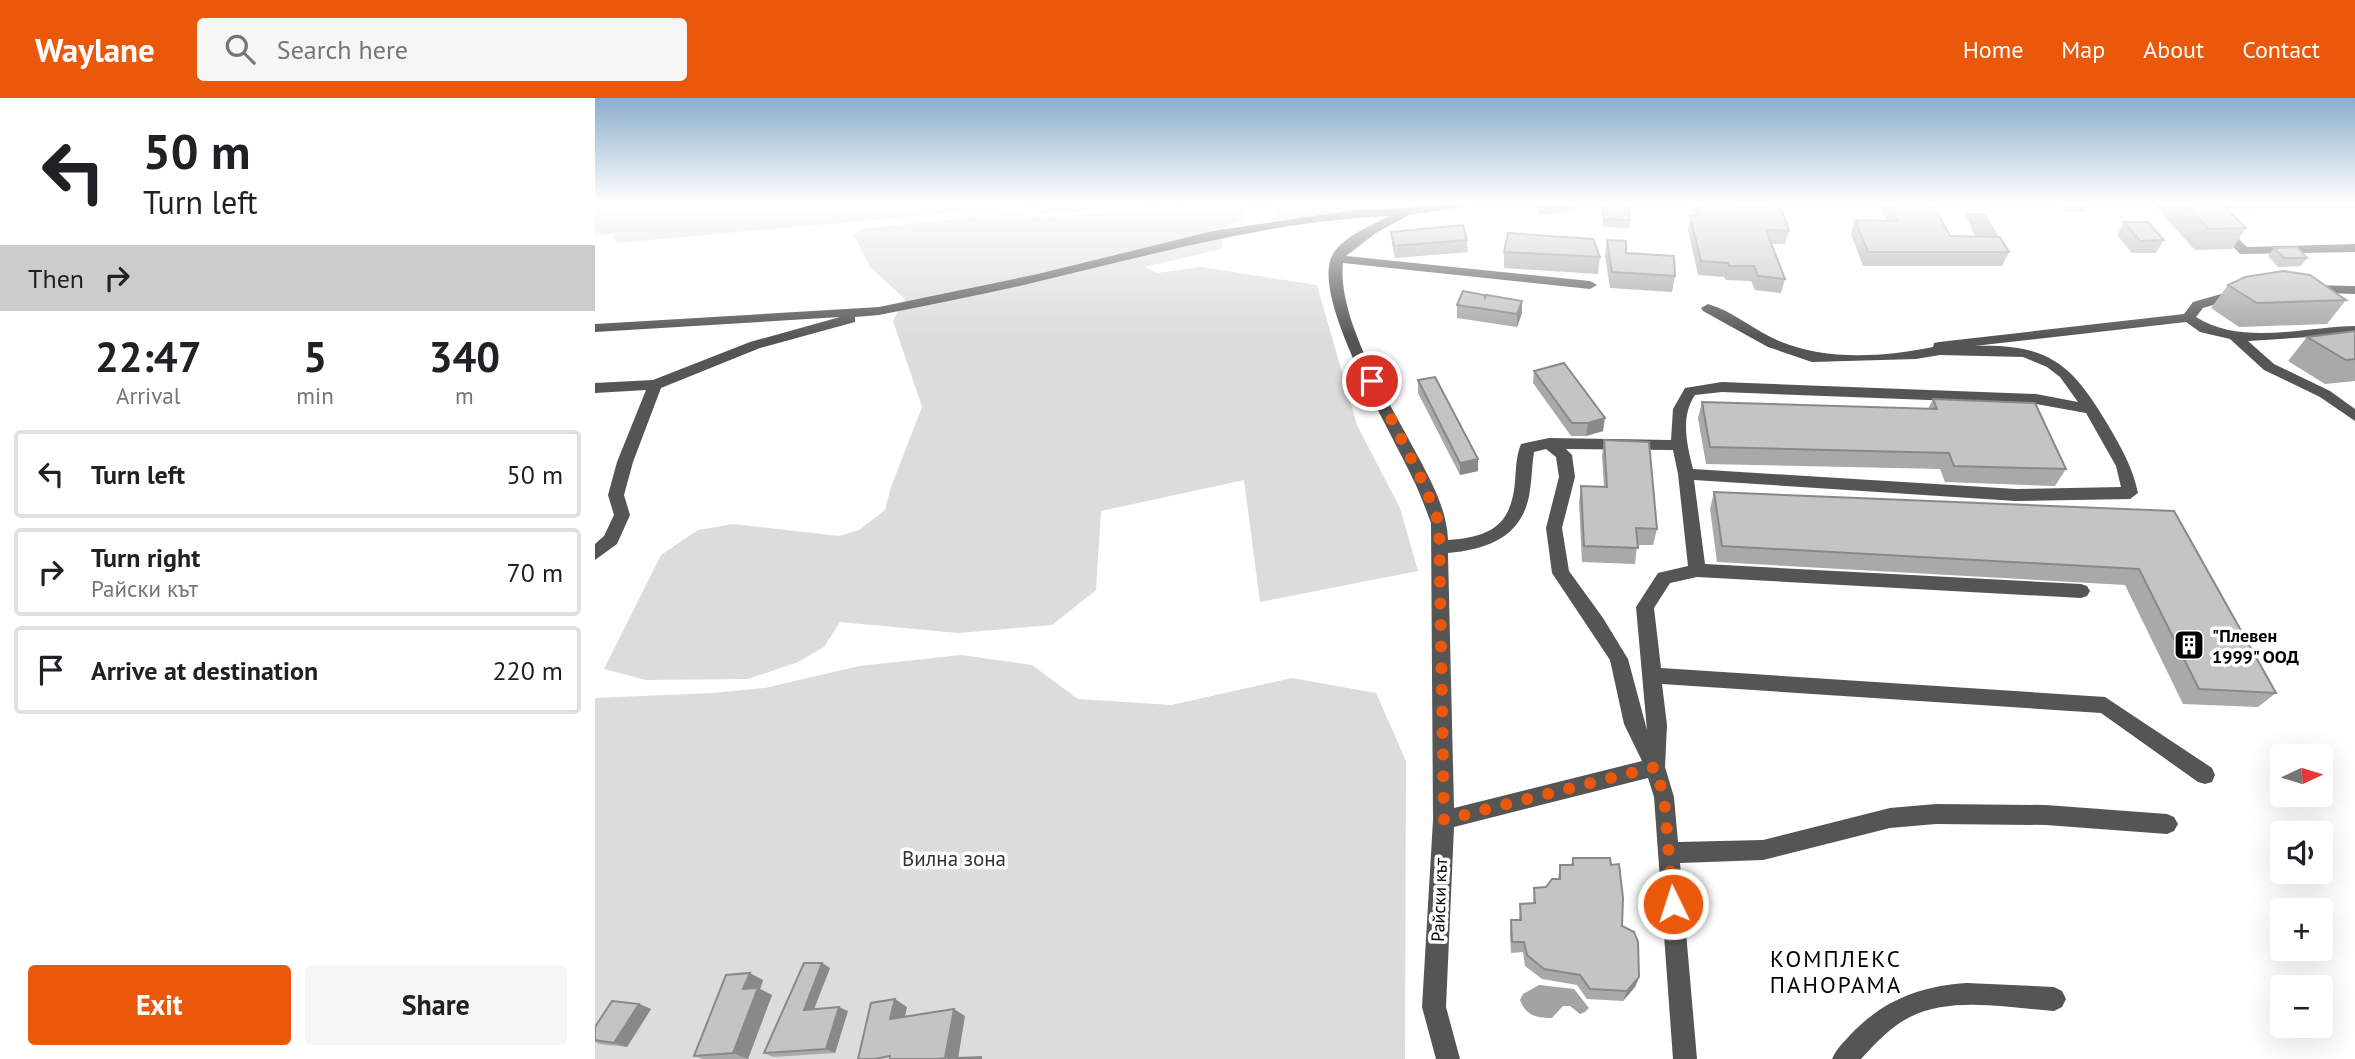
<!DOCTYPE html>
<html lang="en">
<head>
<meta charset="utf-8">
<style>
	body { margin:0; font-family:"PT Sans",sans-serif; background:#f6f6f6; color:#202124; height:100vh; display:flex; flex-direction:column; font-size:26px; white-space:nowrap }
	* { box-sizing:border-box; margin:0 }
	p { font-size:23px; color:#757577 }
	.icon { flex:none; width:38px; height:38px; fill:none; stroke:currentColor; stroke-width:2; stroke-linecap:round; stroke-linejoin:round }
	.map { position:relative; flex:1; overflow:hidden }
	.side { display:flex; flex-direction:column; background:#fff; width:595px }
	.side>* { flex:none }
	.banner { background:#fff; color:#202124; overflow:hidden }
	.needle { width:46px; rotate:86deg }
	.fabs { position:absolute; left:1675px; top:646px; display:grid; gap:14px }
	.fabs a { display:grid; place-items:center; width:63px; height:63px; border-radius:7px; background:#fff; box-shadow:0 7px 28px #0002; font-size:35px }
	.pin { position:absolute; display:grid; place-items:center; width:60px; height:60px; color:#fff; margin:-30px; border:4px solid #fff; border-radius:50%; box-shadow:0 2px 7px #0007 }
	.me { position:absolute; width:77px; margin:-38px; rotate:356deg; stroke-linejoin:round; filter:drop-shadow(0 0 5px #0008) }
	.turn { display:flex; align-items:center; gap:24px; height:147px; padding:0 28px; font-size:32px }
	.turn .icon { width:91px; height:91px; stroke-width:2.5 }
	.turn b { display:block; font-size:49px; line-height:60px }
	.then { display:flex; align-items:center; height:66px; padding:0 28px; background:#0003; gap:14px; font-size:26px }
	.eta { display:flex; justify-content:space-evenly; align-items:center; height:119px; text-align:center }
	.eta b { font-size:42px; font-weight:600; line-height:49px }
	.cta { display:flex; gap:14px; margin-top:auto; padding:14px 28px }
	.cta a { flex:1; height:80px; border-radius:7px; background:#ea580c; color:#fff; font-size:28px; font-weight:600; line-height:80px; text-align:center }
	.cta a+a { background:#f6f6f6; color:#202124 }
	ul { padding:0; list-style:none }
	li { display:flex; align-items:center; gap:21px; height:88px; margin:0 14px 10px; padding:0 14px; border:4px solid #e0e0e0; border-radius:7px }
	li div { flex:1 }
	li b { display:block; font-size:26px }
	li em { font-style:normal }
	header { display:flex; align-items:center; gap:42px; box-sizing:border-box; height:98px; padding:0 35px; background:#ea580c; color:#fff }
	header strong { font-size:33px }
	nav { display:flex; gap:38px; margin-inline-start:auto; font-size:24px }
	.search { width:490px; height:63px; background:#f6f6f6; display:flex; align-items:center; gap:18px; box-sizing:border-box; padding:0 24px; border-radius:7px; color:#757577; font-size:26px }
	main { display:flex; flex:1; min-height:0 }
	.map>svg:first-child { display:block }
</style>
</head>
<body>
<header>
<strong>Waylane</strong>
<div class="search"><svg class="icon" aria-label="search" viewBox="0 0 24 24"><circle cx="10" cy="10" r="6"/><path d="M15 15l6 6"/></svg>Search here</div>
<nav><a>Home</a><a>Map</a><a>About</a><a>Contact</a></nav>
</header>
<main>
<section class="side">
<div class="banner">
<div class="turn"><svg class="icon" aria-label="left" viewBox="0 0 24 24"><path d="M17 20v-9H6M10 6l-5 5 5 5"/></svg><div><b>50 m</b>Turn left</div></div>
<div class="then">Then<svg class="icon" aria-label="right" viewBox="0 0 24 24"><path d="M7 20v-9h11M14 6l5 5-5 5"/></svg></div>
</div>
<div class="eta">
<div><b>22:47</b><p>Arrival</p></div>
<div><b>5</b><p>min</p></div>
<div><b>340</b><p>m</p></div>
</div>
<ul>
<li><svg class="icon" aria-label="left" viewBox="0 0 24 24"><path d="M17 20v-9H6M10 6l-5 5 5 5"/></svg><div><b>Turn left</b></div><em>50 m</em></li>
<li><svg class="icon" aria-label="right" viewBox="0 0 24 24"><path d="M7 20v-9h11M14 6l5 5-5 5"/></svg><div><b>Turn right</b><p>Райски кът</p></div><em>70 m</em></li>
<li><svg class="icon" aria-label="arrive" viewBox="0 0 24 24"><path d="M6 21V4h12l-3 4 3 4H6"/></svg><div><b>Arrive at destination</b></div><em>220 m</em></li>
</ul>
<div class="cta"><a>Exit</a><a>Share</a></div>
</section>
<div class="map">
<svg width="1760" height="961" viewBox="0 0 1760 961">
	<rect width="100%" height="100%" fill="#fff"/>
	<!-- green -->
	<path fill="#dcdcdc" d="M0,105H435L423,109L23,145L18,139L21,135L0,138Z
		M448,105H583L450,116L443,115Z
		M617,105H650L647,110L649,120L628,131L627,151L549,169L562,175L606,169L722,187L762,327L805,410L823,473L665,504L649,382L506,413L501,492L457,527L363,535L245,524L229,549L203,564L153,581L51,582L9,571L66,457L103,432L138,426L244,438L264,432L290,412L296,389L327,309L298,223L310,201L275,169L259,137L265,131L425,114L430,118L448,120Z
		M709,105H834L682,123L681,107Z
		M366,557L437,567L483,601L576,607L697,580L781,595L811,663L810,961H0V600L117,595L170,590L264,568Z"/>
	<!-- water -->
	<path fill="#a3a3a3" d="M1370,115H1391L1404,140H1381Z
		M944,887L979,891L994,910L990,914L985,916L975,908H968L957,920C942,920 931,918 925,902L928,896Z"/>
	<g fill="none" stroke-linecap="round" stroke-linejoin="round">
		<!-- minor -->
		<path fill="#555" fill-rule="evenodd" d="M847,105H875L869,109L814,117L781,135L751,158L995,183L1002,187L995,191L748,165C742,225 798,309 825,362C838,387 852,413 853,442C894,439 916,429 920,384C921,372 921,358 926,346L954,340L1076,342L1078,311L1090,290L1127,284L1441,296L1483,304L1465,279L1452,269L1428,259L1345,257L1321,261L1217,264L1173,249L1108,213L1106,210L1113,206C1138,213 1160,233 1184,243C1231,263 1289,259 1338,249L1339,245L1344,244L1589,216L1598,204L1647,190L1652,191V197L1608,210L1601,219C1647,248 1708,229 1760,228V236L1653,243L1679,266L1735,293L1760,311V323L1725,299L1669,272L1635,241L1605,234L1591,224L1379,248C1453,246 1476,264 1513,327C1527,351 1537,368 1543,395L1535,401L1421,403L1099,382L1110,466L1486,486L1492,488L1495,493L1492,498L1486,500L1102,479L1075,485L1059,510L1066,570L1510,599L1617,670L1620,677L1617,684L1610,686L1603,684L1506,615L1067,586L1072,627L1070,669L1079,699L1083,744L1168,742L1295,710L1341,706L1451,707L1572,716L1579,719L1583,726L1579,733L1572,736L1451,727L1341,726L1295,730L1168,762L1085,765L1102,961H1078L1059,699L1053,680L859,729L851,909L865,961H841L827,909L838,722L836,425C831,412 826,398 820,385C798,336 722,212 735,163C741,141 776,128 794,118C675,123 560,156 445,183C392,196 338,206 284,217L260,219V224L165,250L66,290L38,364L29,397L35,417L22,446L0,462V446L9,438L19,417L13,397L22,364L51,292L0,295V285L58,282L155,244L245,219L0,234V226L284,209L443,176L618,133L760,112L811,110ZM1127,294L1441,306L1491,315L1521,368L1526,389L1421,391L1098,371C1092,347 1085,319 1100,297ZM951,351L961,359L964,379L951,430L957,475L1015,562L1029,626L1047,663L859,710L853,455C895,451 929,438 935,392C937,379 937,366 939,354ZM971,351L1078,352L1083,376L1093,468L1063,475L1041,509L1052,632L1033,561L1008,520L974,473L967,430L980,379L977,357Z
			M1596,105H1608L1652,149L1760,146V154L1645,156Z
			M1713,187L1760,188V196L1708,194V188Z
			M1372,885L1459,889L1467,893L1471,901L1467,909L1459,913C1414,910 1357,898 1315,919C1295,929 1281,945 1266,961H1237C1241,951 1249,944 1256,936C1289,902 1325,888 1372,885Z"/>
	</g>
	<!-- wall -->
	<path fill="#a9a9a9" d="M940,105H980V114L945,117Z
		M1007,105H1033L1035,122L1034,130L1008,129Z
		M1099,105H1144L1146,109L1194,133L1190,146H1176L1190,181L1186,195L1160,192L1156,183L1131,182L1129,179L1103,177L1093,132L1095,118H1098L1097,115Z
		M1284,105H1337L1355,138L1414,154L1407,168H1268L1256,136L1260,122L1292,123Z
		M1464,105H1494L1490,114H1470Z
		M1557,105H1760V110L1632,111L1651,130L1637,151L1600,152Z
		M1529,124L1569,142L1561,155H1537L1522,137Z
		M796,134L872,142L873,154L800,160L797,146Z
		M1012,142L1031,155L1080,178L1077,194L1015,190L1010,158Z
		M1679,150L1712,160L1706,168L1683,169L1673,158Z
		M909,154L1005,159L1003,176L909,170Z
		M1633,187L1751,202L1732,226L1644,229L1616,210Z
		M890,200L927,215L922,229L862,220V207Z
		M1760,233V283L1730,286L1693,263L1712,239Z
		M939,273L1008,333L991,338H976L938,285Z
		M823,282L883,373L865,377L823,295Z
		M1338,301L1471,371L1460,388L1350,384L1345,371L1111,366L1103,320L1107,304L1333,311Z
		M1009,342L1062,431L1058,447H1042L1040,466L987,464L984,405L986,388L1009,389L1007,358Z
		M1119,394L1579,413L1681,595L1663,609L1588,606L1530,487L1122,464L1115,411Z
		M978,760L1027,828L1044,879L1040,889L1028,903L992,901L982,887L947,881L930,868L928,854L916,855L915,834L916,822H924L925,806L938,805L939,790L951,789L963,781L965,767H976Z
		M235,870L219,911L253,913L240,955L178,959L169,955Z
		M168,882L165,891L177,897L153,961H108L99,958Z
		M44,906L56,911L32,949L5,946L0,944V929Z"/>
	<!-- shaded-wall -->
	<path fill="#898989" d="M927,203V215L922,229V216Z
		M1010,320L1008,333L991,338L993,325Z
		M883,361V373L865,377V365Z
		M227,865L235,870L217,916L209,912Z
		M155,875L168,882L165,891L177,897L153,961L138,955L148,891Z
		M1044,879L1040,889L1028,903L1032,893Z
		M300,901L312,909L308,928L295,921Z
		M44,906L56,911L32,949L19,945Z
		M244,909L253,913L240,955L231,951Z
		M359,911L370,918L363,961H353L350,960Z"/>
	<!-- building -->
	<path fill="#c4c4c4" stroke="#898989" stroke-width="2" d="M944,105H980L981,106L945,109Z
		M1008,105H1033L1035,122L1009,121Z
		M1101,105H1144L1146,109L1186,110L1194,133L1171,132L1190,181L1163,178L1159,168H1134L1133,165L1106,163L1095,118H1104Z
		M1295,105H1337L1355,138L1405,139L1414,154H1273L1260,122L1303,123Z
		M1589,105H1626L1651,130L1614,131Z
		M1529,124H1553L1569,142L1545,143Z
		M868,127L872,142L799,148L796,134Z
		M913,135L998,141L1005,159L909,154Z
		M1012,142L1031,143V155L1079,158L1080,178L1017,174Z
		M1702,149L1712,160H1689L1679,150Z
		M1688,173L1715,177L1751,202L1662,205L1633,187L1650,179Z
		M868,193L889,197L890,200L891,197L927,203L922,216L862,207Z
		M1760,233V261L1751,262L1712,239Z
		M969,265L1010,320L993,325H977L939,273Z
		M840,279L883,361L865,365L823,282Z
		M1338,301L1440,305L1471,371L1359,368L1354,355L1115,349L1107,304L1342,311Z
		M1009,342L1054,344L1062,431L1041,430L1043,450L989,448L986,388L1012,389Z
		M1119,394L1579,413L1681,595L1604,591L1544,471L1127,448Z
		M978,760H1015L1016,767L1024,766L1028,800L1027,828L1039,834L1043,844L1044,879L1032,893L995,891L985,877L949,871L932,857L929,844H917L916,822H926L925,806L940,805L939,790L951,789L957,781H965V767H978Z
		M209,865H227L209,912L244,909L231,951L169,955Z
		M155,875L148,891L163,890L138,955L99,958L131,877Z
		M300,901L295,921L359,911L350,960L342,961H295V958L280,961H263L276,905Z
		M17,903L44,906L19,945L0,942V929Z
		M386,959V961H363V960Z"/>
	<!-- sky -->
	<linearGradient id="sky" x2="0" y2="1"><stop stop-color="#8cadcc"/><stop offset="0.44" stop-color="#fff"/><stop offset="1" stop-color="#fff" stop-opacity="0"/></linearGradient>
	<rect width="1760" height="239" fill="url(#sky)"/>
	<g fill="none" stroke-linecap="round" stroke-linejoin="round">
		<!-- route -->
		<path stroke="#ea580c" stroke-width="12" stroke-dasharray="0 21.6" d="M777,283L829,386L844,425L849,722L1060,669L1069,699L1078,806"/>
	</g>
	<!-- icons -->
	<defs>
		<g id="building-square" transform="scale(1.575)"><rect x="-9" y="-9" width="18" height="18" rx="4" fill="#000" stroke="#fff"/><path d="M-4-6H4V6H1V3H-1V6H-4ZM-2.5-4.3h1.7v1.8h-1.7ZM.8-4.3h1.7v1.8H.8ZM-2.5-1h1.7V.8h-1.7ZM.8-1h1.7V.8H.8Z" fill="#fff"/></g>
	</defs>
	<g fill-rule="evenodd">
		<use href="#building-square" x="1594" y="547"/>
	</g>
	<g text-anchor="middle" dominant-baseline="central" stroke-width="7" stroke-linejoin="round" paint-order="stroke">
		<!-- poi labels -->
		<g font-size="18" font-weight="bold" fill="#000" stroke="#fff" text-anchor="start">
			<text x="1617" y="537">"Плевен<tspan x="1617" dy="21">1999" ООД</tspan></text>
		</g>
		<!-- street labels -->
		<g font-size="18" fill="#000" stroke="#fff">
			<text transform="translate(844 802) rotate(-88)">Райски кът</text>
		</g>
		<!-- near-park labels -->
		<g font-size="21" fill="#333" stroke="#fff">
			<text x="359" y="760">Вилна зона</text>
		</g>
		<!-- near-neighbourhood labels -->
		<g font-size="23" letter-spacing="2" fill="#000" stroke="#fff">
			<text x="1241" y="860">КОМПЛЕКС<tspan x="1241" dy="26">ПАНОРАМА</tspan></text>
		</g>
	</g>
</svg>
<div class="fabs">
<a><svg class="needle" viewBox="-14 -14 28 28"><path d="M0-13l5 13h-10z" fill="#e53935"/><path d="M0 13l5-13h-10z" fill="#757577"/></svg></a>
<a><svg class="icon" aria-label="sound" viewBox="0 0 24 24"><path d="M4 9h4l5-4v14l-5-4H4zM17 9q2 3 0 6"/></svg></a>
<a>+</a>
<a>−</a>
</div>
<div class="pin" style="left:777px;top:283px;background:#d93025"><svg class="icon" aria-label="arrive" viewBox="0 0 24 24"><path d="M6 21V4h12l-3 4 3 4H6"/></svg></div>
<svg class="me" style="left:1078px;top:806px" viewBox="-20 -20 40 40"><circle r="17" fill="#ea580c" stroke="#fff" stroke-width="3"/><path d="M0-11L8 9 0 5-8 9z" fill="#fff"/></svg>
</div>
</main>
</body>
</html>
